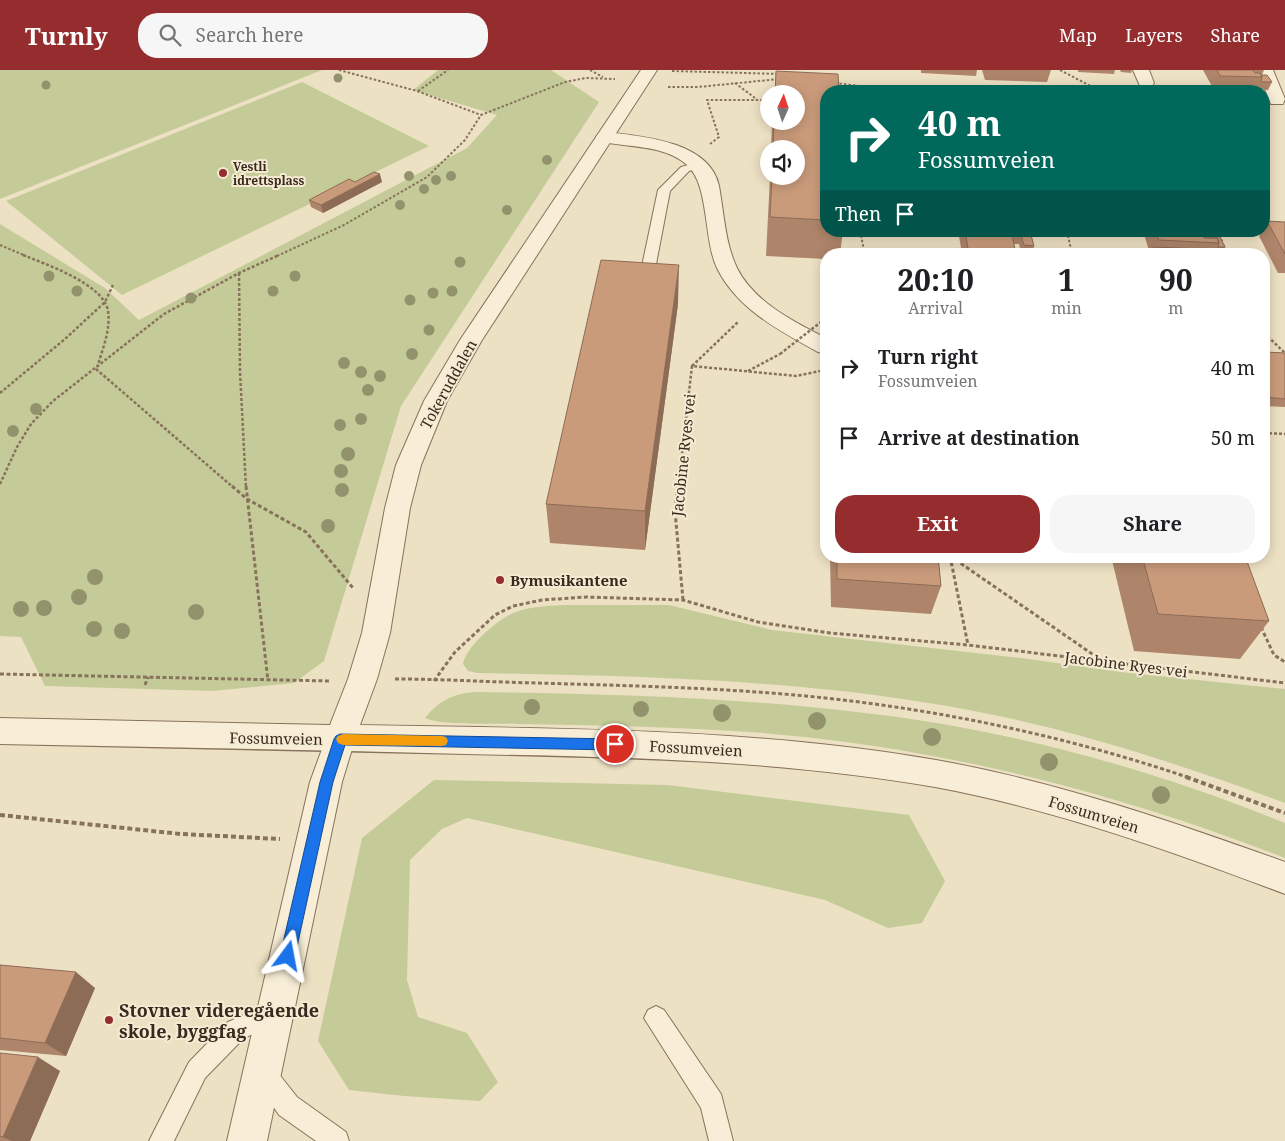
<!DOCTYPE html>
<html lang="en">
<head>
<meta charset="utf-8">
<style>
	body { margin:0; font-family:"Noto Serif",serif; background:#f6f6f6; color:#202124; height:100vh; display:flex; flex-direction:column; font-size:19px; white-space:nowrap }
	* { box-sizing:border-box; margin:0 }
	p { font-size:16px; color:#757577 }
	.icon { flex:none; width:28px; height:28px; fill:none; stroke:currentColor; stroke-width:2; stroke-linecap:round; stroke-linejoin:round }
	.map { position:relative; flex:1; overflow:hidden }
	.panel { position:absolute; left:820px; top:178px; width:450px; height:315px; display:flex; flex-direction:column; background:#fff; border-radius:20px; box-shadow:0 2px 12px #0003 }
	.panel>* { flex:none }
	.hud { position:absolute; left:820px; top:15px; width:450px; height:152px; border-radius:20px; box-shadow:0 2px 12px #0003; background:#00695c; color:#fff; overflow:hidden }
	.needle { width:32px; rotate:3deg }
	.fabs { position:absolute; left:760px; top:15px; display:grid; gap:10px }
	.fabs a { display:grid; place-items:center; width:45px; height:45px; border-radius:50%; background:#fff; box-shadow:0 2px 12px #0003; font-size:25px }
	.pin { position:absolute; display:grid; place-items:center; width:42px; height:42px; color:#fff; margin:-21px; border:2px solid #fff; border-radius:50%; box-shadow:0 1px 5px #0007 }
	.me { position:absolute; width:55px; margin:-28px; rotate:13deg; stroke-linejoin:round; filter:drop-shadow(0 0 4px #0008) }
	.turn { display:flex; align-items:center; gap:18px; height:105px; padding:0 15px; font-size:22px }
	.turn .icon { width:65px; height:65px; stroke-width:2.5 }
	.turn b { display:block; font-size:35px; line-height:42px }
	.then { display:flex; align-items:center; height:48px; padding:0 15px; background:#0003; gap:10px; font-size:19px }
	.eta { display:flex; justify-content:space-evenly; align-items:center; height:85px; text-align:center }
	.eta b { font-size:30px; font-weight:700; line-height:35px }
	.action { display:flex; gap:10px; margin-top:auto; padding:10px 15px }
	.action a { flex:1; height:58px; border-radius:20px; background:#952c2e; color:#fff; font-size:20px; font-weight:700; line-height:58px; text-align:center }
	.action a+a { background:#f6f6f6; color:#202124 }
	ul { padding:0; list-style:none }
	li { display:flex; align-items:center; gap:15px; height:70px; padding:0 15px }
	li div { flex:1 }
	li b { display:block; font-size:19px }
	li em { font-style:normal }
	header { display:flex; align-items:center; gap:30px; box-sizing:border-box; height:70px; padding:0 25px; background:#952c2e; color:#fff }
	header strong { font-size:24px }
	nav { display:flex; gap:28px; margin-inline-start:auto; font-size:18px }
	.search { width:350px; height:45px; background:#f6f6f6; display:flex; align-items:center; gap:12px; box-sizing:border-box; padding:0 18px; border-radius:20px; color:#757577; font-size:19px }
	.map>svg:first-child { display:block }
</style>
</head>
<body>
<header>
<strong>Turnly</strong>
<div class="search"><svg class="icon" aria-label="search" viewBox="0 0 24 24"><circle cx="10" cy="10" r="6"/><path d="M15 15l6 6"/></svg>Search here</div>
<nav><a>Map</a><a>Layers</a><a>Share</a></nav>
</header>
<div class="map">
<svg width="1285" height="1071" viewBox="0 0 1285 1071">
	<rect width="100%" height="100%" fill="#ede1c4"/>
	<!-- green -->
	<path fill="#c5cb98" d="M0,0H322L0,129Z
		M438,0H551L599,32L401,336L324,591L294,613L212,621L45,616L21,567L0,566V154L105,218L139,250L467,78L497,45L413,20Z
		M302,12L429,76L122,225L6,131Z
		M562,535H669L772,560L1021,588L1121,602L1285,619V733C1175,692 1063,656 947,636C792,609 634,606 477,603L468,601L463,594C466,577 495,552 511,544C526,537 545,536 562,535Z
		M476,622C606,624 736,627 865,643C1006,659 1153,699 1285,753V788C1111,721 937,676 750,662C673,657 595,655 517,654C495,653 442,656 425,648C438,631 454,623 476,622Z
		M434,710L668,715L909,745L945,811L922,853L888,858L825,830L467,748L442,759L410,790L407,910L418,947L467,963L498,1012L480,1031L404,1026L349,1020L318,971L362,768Z"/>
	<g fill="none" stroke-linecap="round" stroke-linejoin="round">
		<!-- service casing -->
		<g stroke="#87725b" stroke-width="2">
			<path id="service" d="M699,92L705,95L703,97L689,101L670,121L652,215L645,219L640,218L638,215L658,120L681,97Z
				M275,931L283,935L287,943L283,951L244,968L205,1008L174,1071H149L189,992L228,952Z
				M656,936L664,940L721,1024L733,1071H709L701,1038L644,948L648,940Z
				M263,990L271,994L297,1027L346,1062L349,1071H316L279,1045L255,1010L251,1002L255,994Z"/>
		</g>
		<!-- minor casing -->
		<g stroke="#87725b" stroke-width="2">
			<path id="minor" d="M1133,0H1149L1154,13L1152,16H1140Z
				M1257,0H1273L1285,29L1283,34H1271Z
				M605,62C641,66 710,71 719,116C724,143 725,173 737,198C754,232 794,252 826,268V284L818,282C780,261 737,239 717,198C703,169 710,114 686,94C662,74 628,78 599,71L596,67L599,63Z
				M340,656L351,660L355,669L342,712L267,1071H227L310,712L329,660Z"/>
		</g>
		<!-- tertiary casing -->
		<g stroke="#87725b" stroke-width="2">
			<path id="tertiary" d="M641,0H657L482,270L447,331L421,395L410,438L390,563L377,609L360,655C552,659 746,657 936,690C1055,711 1171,751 1285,792V824C1171,781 1054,739 935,717C780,690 622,687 465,684C310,680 155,677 0,674V648L330,655L348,609L362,563L385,438L396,395L424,331L460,270Z"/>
		</g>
		<!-- path-far3 -->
		<path stroke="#87725b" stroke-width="2" stroke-dasharray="2.5 2" stroke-linecap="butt" d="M339,0L417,21L481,45
			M590,0L603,7
			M1060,0L1100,21
			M672,1L780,4
			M735,13L755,28
			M835,13L899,21
			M668,17H698L779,9
			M418,21L448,0
			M710,74L719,67L707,30H769
			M860,161L864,180L870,184
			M1067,161L1072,184
			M1218,161L1227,184
			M0,175L26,186
			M277,186L344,155L427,107L465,70L481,45L565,12L586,8L615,9"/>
		<!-- path-far2 -->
		<path stroke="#87725b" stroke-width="2.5" stroke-dasharray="3 2" stroke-linecap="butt" d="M23,185C45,194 104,214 108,241C111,260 102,280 97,298
			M239,203L240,302L246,418
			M1264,263L1285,283
			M692,296L738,252
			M96,299L234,418
			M748,301L780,284
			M0,323L65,269L105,232L113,215
			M1264,363L1285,364
			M0,414L17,377L31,354L53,331L164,244L239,203L279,185
			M678,418L692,296L796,306L820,301"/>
		<!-- path-far1 -->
		<path stroke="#87725b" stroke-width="3" stroke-dasharray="4 2.5" stroke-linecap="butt" d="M232,416L247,429L306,462L353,518
			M246,416L268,611
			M678,416L675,441L683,530
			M950,486L1101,590
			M950,486L968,575
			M1261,557L1274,585L1285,592
			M0,604L329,611
			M395,609C442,609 489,612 537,613C639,616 742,618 843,630C961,644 1078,670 1190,708
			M434,611L455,582L495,545L513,536L542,530L586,527L683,530L758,552L830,563L968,575L1285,613
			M145,615L148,607"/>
		<!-- path -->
		<path stroke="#87725b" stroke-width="4" stroke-dasharray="5 3" stroke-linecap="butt" d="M1186,707L1285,743
			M0,745L181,764L280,769"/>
		<!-- service -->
		<use href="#service" fill="#f8eed7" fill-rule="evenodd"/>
		<!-- minor -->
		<use href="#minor" fill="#f8eed7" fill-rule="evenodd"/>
		<!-- tertiary -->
		<use href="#tertiary" fill="#f8eed7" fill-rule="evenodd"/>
		<!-- path-bridge -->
		<path stroke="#87725b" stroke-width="2.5" stroke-dasharray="3 2" stroke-linecap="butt" d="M780,284L826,248"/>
	</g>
	<!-- trees -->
	<g fill="#92936d">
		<circle cx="338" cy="8" r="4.5"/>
		<circle cx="46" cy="15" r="4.5"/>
		<circle cx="547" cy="90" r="5"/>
		<circle cx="409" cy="106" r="5"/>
		<circle cx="451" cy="106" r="5"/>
		<circle cx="436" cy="110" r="5"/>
		<circle cx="424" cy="119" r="5"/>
		<circle cx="400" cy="135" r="5"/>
		<circle cx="507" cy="140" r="5"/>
		<circle cx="460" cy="192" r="5.5"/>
		<circle cx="49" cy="206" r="5.5"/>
		<circle cx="295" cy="206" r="5.5"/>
		<circle cx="77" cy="221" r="5.5"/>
		<circle cx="273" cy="221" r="5.5"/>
		<circle cx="452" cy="221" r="5.5"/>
		<circle cx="433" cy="223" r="5.5"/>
		<circle cx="191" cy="228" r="5.5"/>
		<circle cx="410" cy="230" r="5.5"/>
		<circle cx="429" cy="260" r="5.5"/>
		<circle cx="412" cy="284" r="6"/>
		<circle cx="344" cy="293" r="6"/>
		<circle cx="361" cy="302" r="6"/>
		<circle cx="380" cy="306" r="6"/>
		<circle cx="368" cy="320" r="6"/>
		<circle cx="36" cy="339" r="6"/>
		<circle cx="361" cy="349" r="6"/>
		<circle cx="340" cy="355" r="6"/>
		<circle cx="13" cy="361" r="6"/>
		<circle cx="348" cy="384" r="7"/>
		<circle cx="341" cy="401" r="7"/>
		<circle cx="342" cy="420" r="7"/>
		<circle cx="328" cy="456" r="7"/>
		<circle cx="95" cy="507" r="8"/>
		<circle cx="79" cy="527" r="8"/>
		<circle cx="44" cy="538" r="8"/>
		<circle cx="21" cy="539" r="8"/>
		<circle cx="196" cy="542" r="8"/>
		<circle cx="94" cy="559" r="8"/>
		<circle cx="122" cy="561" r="8"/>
		<circle cx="532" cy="637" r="8"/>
		<circle cx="641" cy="639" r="8"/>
		<circle cx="722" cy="643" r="9"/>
		<circle cx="817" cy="651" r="9"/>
		<circle cx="932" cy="667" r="9"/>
		<circle cx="1049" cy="692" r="9"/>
		<circle cx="1161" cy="725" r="9"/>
	</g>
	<!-- wall -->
	<path fill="#ae856a" d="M921,0H977L976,6L921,3Z
		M982,0H1051L1047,12L985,10Z
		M1078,0H1115L1114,4L1078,2Z
		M1120,0H1132L1131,3L1121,2Z
		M1203,0H1264L1262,5L1272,12L1268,20L1257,19L1256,21L1214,20Z
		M826,21V161H843L840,184H826V189L766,186L770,106H796V79H771L772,51H796Z
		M355,112H382L323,143L311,137L309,130Z
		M1267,151L1285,152V203H1278L1259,166L1262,161H1264V158Z
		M960,161H1023L1022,165L1034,176L1032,183H1036L1025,184V183H1021L1019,174H1014L1016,184H1020H962L959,166Z
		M1143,161H1216L1214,167L1225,177L1221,184H1150Z
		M678,234L645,480L550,473L546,434Z
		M1264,282L1285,283V337L1264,336Z
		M830,486H938L941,516L931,544L831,537Z
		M1111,486H1245L1269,551L1240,589L1134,581Z
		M0,895L95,918L66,986L0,980Z
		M0,983L60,1001L30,1071H0Z"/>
	<!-- shaded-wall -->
	<path fill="#8d6c56" d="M380,104L382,112L323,143L321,135Z
		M679,195L678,234L645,480V441Z
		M76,902L95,918L66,986L45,973Z
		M38,987L60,1001L30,1071H12L3,1067Z"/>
	<!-- building -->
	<path fill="#ca9b7b" stroke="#8d6c56" d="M1217,0H1253L1255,3H1260L1262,7L1220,6Z
		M776,1L838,4L839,21H826V150L770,147L772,106H796V79H773L774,51H796V24H775Z
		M1261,5H1267L1272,12H1261L1262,7Z
		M374,102L380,104L321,135L309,130L349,109L355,112Z
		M1267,151L1285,152V184Z
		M965,161H1011L1016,184H1020H969Z
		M1155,161H1201L1204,168H1217L1219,173L1159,170Z
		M1021,165H1031L1034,176L1024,175Z
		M1209,166L1220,167L1225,177H1218L1219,173L1217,168H1210Z
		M1153,177L1201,179L1203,184H1156Z
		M1025,182L1036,183V184H1025Z
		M601,190L679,195L645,441L546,434Z
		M1264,282L1285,283V329L1264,327Z
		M837,486H938L941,516L837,509Z
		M1142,486H1245L1269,551L1158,544Z
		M0,895L76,902L45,973L0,968Z
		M0,983L38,987L3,1067L0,1066Z"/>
	<!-- route -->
	<path fill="#1a73e8" stroke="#114b97" d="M340,664L615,669L619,671L621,674L619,678L615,680L345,675L333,712L295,886L293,891L288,893L283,891L280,886L320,712L334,669L336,666Z"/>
	<!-- slow -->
	<path fill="#f59e0b" d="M343,664L442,666L446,667L448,671L446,675L442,676L343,675L338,673L336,669L338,666Z"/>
	<!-- markers -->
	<g fill="#952c2e" stroke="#f5ebd3" stroke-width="2">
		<circle cx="223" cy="103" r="5"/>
		<circle cx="500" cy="510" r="5"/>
		<circle cx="109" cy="950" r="5"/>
	</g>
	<g text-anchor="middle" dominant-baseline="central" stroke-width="4" stroke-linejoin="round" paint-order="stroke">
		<!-- far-poi labels -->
		<g font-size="12" font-weight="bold" fill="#382a1e" stroke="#f5ebd3" text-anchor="start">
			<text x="233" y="96">Vestli<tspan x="233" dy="14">idrettsplass</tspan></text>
		</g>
		<!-- street labels -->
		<g font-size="15" fill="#382a1e" stroke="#f5ebd3">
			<text transform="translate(448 314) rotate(-61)">Tokeruddalen</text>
			<text transform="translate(683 385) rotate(-84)">Jacobine Ryes vei</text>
			<text transform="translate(1126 594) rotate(7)">Jacobine Ryes vei</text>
			<text transform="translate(276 668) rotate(1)">Fossumveien</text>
			<text transform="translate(696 678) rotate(3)">Fossumveien</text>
			<text transform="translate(1094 744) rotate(17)">Fossumveien</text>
		</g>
		<!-- poi labels -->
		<g font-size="15" font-weight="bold" fill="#382a1e" stroke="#f5ebd3" text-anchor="start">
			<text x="510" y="510">Bymusikantene</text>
		</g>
		<!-- near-poi labels -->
		<g font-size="18" font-weight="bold" fill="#382a1e" stroke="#f5ebd3" text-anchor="start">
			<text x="119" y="940">Stovner videregående<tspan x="119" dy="21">skole, byggfag</tspan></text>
		</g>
	</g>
</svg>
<div class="fabs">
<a><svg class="needle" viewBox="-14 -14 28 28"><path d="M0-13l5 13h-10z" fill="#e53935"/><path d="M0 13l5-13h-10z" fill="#757577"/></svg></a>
<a><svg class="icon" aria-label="sound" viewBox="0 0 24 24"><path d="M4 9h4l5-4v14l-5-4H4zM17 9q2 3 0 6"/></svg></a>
</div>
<div class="pin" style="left:615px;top:674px;background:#d93025"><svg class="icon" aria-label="arrive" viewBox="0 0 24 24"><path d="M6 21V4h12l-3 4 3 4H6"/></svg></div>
<svg class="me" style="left:288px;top:886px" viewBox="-20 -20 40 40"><path d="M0-17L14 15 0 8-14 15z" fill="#1a73e8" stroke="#fff" stroke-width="4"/></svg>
<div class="hud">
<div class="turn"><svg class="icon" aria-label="right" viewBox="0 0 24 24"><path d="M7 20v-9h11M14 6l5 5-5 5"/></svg><div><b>40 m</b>Fossumveien</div></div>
<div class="then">Then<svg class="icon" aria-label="arrive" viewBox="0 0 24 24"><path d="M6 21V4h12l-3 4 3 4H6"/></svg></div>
</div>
<section class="panel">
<div class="eta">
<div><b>20:10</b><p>Arrival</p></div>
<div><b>1</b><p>min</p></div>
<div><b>90</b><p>m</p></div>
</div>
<ul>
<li><svg class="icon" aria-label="right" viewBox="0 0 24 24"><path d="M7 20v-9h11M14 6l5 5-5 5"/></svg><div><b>Turn right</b><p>Fossumveien</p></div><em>40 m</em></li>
<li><svg class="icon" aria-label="arrive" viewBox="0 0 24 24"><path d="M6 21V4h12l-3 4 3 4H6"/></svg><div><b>Arrive at destination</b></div><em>50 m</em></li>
</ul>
<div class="action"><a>Exit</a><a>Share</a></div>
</section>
</div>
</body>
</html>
